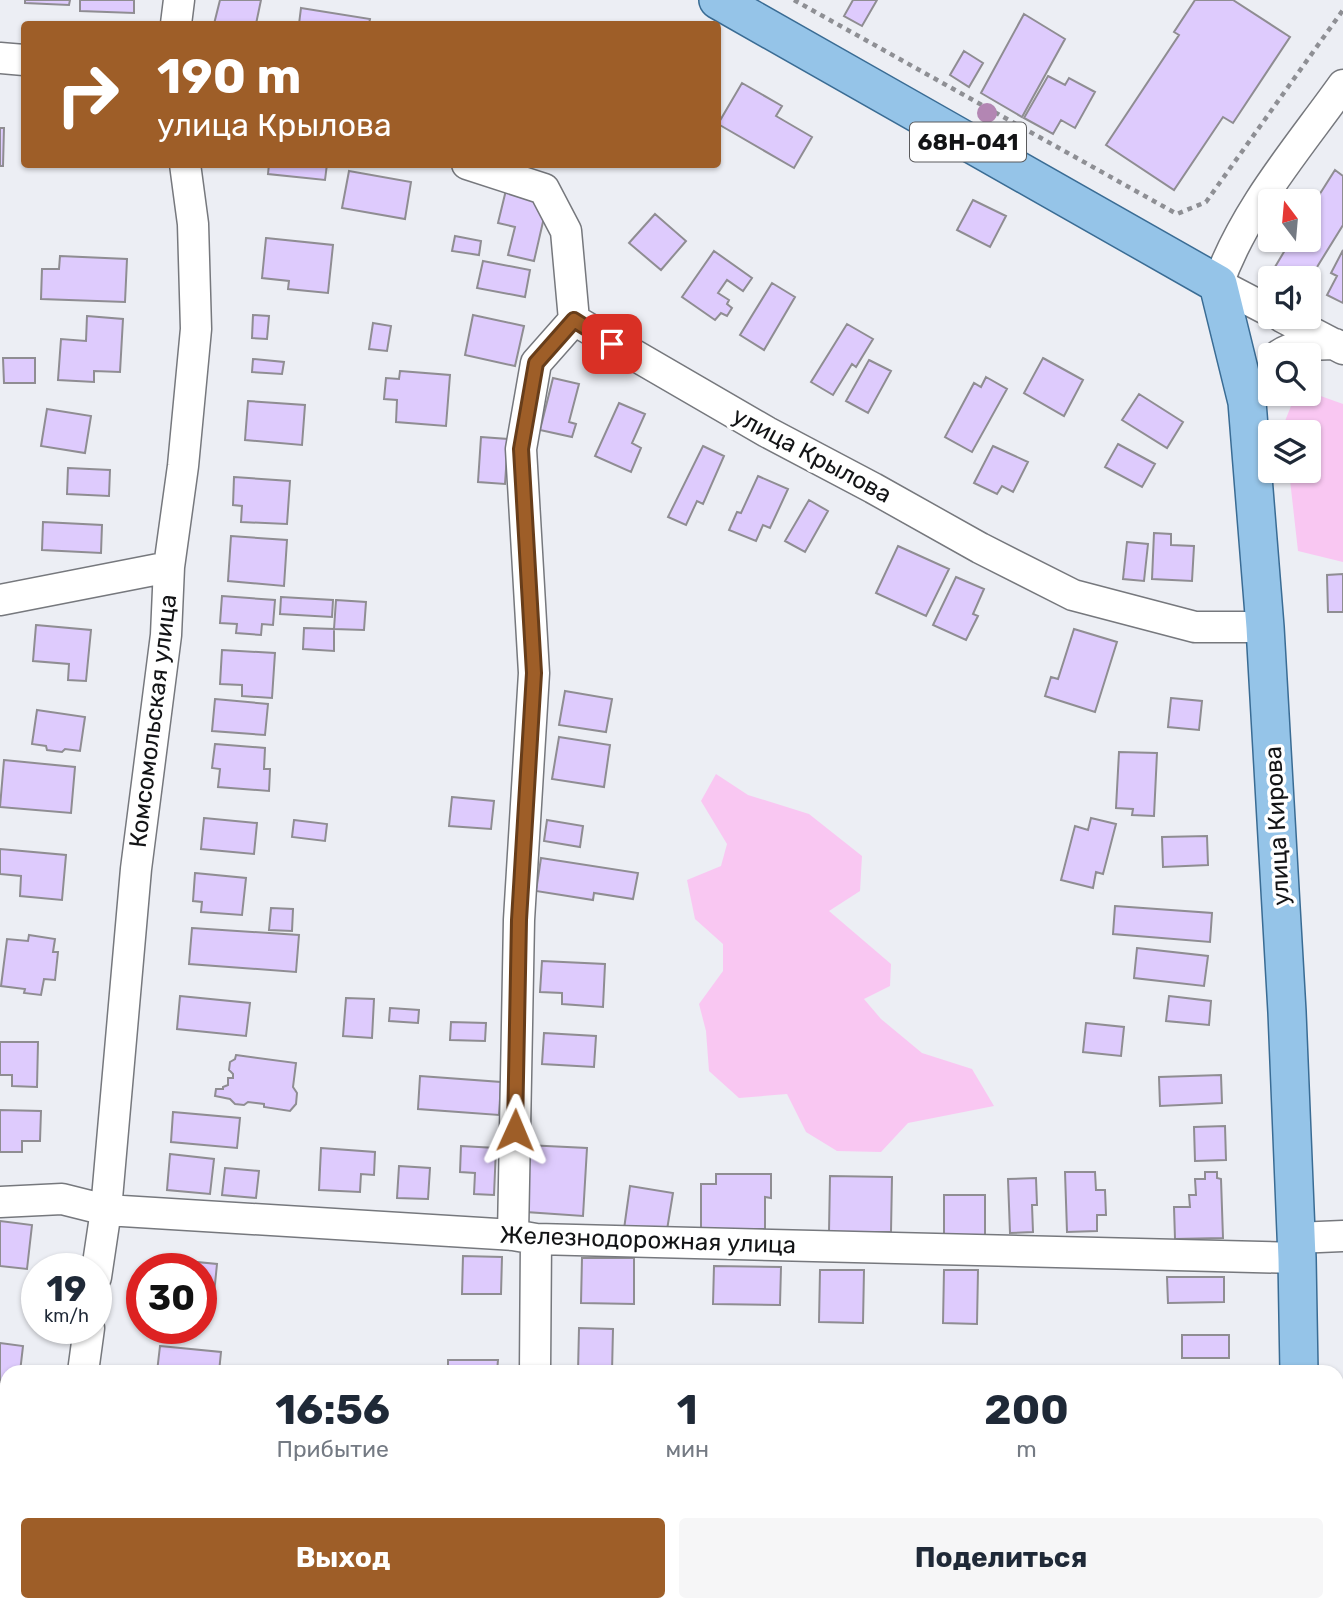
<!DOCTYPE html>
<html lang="ru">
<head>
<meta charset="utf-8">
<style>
	body { margin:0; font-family:Rubik,sans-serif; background:#f6f6f7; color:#1f2937; height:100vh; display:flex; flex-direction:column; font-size:26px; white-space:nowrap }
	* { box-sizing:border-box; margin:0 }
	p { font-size:23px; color:#747a83 }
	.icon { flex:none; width:38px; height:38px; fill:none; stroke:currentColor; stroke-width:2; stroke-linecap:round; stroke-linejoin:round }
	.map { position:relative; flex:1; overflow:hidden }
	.details { position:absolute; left:0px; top:1365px; width:1344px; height:247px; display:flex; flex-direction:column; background:#fff; border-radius:21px 21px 0 0; box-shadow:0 2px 5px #0004 }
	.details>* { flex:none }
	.top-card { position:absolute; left:21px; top:21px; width:700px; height:147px; border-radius:7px; box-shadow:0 2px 5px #0004; background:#9e5e28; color:#fff; overflow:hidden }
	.needle { width:46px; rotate:344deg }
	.tools { position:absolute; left:1258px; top:189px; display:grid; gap:14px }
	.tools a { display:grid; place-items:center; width:63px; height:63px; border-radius:7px; background:#fff; box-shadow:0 2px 5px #0004; font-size:35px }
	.speed { position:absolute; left:21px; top:1253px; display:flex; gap:14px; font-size:35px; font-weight:700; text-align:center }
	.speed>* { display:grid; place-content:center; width:91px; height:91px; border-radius:50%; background:#fff; box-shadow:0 2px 5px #0004; line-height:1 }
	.speed small { font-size:18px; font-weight:400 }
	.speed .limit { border:10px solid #d22; background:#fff; color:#111 }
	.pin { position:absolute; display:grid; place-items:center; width:60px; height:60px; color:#fff; margin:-30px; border-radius:14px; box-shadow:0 4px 10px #0006 }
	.me { position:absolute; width:77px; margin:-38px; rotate:1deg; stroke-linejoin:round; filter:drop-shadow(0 0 5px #0008) }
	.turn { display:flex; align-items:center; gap:24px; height:147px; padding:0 21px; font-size:32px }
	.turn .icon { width:91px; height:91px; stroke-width:2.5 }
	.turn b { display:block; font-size:49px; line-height:60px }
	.eta { display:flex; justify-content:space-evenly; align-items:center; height:119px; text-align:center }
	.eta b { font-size:42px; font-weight:700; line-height:49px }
	.primary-button { display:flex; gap:14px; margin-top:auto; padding:14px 21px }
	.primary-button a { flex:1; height:80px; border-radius:7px; background:#9e5e28; color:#fff; font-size:28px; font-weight:700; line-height:80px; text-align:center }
	.primary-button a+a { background:#f6f6f7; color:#1f2937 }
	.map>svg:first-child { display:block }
</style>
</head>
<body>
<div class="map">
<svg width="1343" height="1611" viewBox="0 0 1343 1611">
	<rect width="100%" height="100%" fill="#eceef4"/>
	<!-- green -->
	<path fill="#f9c7f2" d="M1315,394L1343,404V562L1298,551L1289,471H1309V432H1284L1283,426L1293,401Z
		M716,774L748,795L809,814L862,856L860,891L829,911L891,964L890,986L864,999L881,1019L922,1053L972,1069L994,1106L908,1123L881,1152L837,1151L806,1132L787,1094L739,1098L709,1071L706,1031L699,1004L723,971V944L695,919L687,880L721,866L727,844L701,801Z"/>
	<!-- building -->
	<path fill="#decbfd" stroke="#8f8d92" stroke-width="2" d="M25,0H70L69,5L25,3Z
		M80,0H134V13L80,11Z
		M220,0H261L256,24H214Z
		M853,0H877L862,26L844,16Z
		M1195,0H1233L1290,37L1233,123L1223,117L1174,190L1106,145L1179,35L1174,32Z
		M301,8L370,19L369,24H299Z
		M1024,14L1065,39L1022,117L981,93Z
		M964,51L983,63L969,87L950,75Z
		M1048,76L1065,85L1069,78L1095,92L1075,128L1061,120L1053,134L1024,118Z
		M742,83L782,106L776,116L812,137L794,168L718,124Z
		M0,128H4L3,166H0Z
		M269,164H327L325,180L268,174Z
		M1335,170L1343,176V225L1309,280V278H1293L1275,267L1291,240H1309V211Z
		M349,171L411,182L405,219L342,208Z
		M506,190L548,200L534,261L508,255L515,227L498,223Z
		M973,200L1006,216L990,247L957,230Z
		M655,214L686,241L661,270L629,243Z
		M455,236L481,241L479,255L452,251Z
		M266,238L333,245L328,293L288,289L289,281L262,278Z
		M1343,250V303L1327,295L1337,276L1331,273Z
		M714,251L752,278L743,291L727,280L718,293L729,300L727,304L732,308L727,316L721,313L715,320L682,297Z
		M60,256L127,259L125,302L41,299L42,269H59Z
		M483,261L530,270L525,297L477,288Z
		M772,283L795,297L764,350L740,335Z
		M253,315L269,316L267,339L252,338Z
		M473,315L524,326L515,366L465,355Z
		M87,316L123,319L120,372L94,371V382L58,380L61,339L86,341Z
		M373,323L391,326L387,351L369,349Z
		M847,324L873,339L856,367L852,364L833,395L811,382Z
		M3,358H35V383H4Z
		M1043,358L1083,380L1064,416L1024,393Z
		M253,359L284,362L282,374L252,372Z
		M869,360L891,371L868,413L846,401Z
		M400,371L450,375L446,426L396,422L397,400L384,399L386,378L399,379Z
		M986,377L1007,389L972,452L945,437L974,383L981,387Z
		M553,378L579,384L569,422L576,424L572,437L540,430Z
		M1139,394L1183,422L1167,448L1122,420Z
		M248,401L305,405L302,445L245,440Z
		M619,403L645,414L632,443L641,448L631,472L595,456Z
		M47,409L91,416L85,453L41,446Z
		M481,437L508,439L505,484L478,482Z
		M1118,444L1155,464L1142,487L1105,467Z
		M703,446L724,456L703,504L697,501L686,525L668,517Z
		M993,446L1028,462L1013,492L1002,486L997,494L974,483Z
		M68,468L110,470L109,496L67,494Z
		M758,476L788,489L770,528L763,525L756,541L729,530L737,512L741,513Z
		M234,477L290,481L287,524L241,522L242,506L233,505Z
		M809,500L828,511L805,552L785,541Z
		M43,522L102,525L101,553L42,550Z
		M1154,533L1171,534V545L1194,546L1192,581L1152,579Z
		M231,536L287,540L284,586L228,581Z
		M1127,542L1148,544L1144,581L1123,579Z
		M898,546L949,569L926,616L876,593Z
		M1343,574V612H1328L1327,575Z
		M956,577L984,589L973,614L978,616L966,640L933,625Z
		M222,596L275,600L273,625L262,624L261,635L236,633L237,624L220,623Z
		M281,597L333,600L332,617L280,614Z
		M336,600L366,602L364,630L334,629Z
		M36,625L91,630L86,681L68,680L69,664L33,661Z
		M304,628L334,629V651L303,649Z
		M1074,629L1117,642L1095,712L1045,696L1051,677L1058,679Z
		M222,650L275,653L272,698L242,696V685L220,684Z
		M565,691L612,699L606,732L559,725Z
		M1171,698L1202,701L1199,730L1168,727Z
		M215,699L268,704L265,735L212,731Z
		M37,710L85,717L80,751L65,749L62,752L47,750L46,746L32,744Z
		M559,737L610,745L604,787L552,779Z
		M215,744L265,748L264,769H270L269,791L218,787L220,769L212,768Z
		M1119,752L1157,753L1154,816L1132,815L1133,809L1116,808Z
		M4,760L75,767L71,813L0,807Z
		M452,797L494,801L491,829L449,826Z
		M204,818L257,823L254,854L201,849Z
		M1091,818L1116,824L1103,874L1096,872L1093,888L1061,880L1075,826L1088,830Z
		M294,820L327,824L325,841L292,837Z
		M547,820L583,826L580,847L544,841Z
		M1207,836L1208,865L1163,867L1162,837Z
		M0,849L66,855L62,900L20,896L21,876L0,874Z
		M541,858L638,873L633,899L594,893L593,900L536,891Z
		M195,873L246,878L242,915L201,912L202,902L193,901Z
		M1115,906L1212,913L1210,942L1113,934Z
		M271,908L293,909L292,931L269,930Z
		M192,928L299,935L296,972L189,964Z
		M29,935L55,939L53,952H58L55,980L44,979L41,995L24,993L25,989L1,986L7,939L28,941Z
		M1137,948L1208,956L1204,986L1134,978Z
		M542,961L605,964L603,1007L562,1004V993L540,992Z
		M180,996L250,1003L246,1036L177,1029Z
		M1169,996L1211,1001L1209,1025L1166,1021Z
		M346,998L374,999L372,1038L343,1036Z
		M390,1008L419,1010L418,1023L389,1021Z
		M451,1022L486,1023L485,1041L450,1040Z
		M1086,1023L1124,1027L1121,1056L1083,1052Z
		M544,1033L596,1036L594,1067L542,1064Z
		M0,1042H38L37,1087L12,1086V1075H0Z
		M236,1055L296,1063L293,1087L297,1093L296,1104L290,1111L264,1107V1104L248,1102L244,1105L235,1104L230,1099L215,1096L216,1089H223V1087L228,1085V1078H233V1074L229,1070L230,1062L235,1059Z
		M1221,1075L1222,1103L1160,1106L1159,1077Z
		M420,1076L501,1082L499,1115L418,1109Z
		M0,1110L41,1111L40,1141H22V1152H0Z
		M173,1112L240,1118L237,1148L171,1142Z
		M1225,1126L1226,1160L1195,1161L1194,1127Z
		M526,1145L587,1148L583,1216L526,1212Z
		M461,1146L496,1148L494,1195L474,1194L475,1173L460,1172Z
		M321,1148L375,1152L374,1175L361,1174L360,1192L319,1190Z
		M170,1154L214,1159L210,1194L167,1190Z
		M399,1166L430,1168L428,1199L397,1198Z
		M225,1168L259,1171L256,1198L222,1195Z
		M1065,1172H1095L1096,1190H1105L1106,1215H1097V1231L1067,1232Z
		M1205,1172H1217V1178L1221,1179L1223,1238L1175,1239L1174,1207H1190L1189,1195H1196L1195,1179H1205Z
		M716,1174H771V1198L765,1197V1229H701V1184H716Z
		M830,1176L892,1177L891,1232H829Z
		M1036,1178L1037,1205H1032L1033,1232L1010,1233L1008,1179Z
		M630,1186L673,1193L666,1236L624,1229Z
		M944,1195H985V1236H944Z
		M0,1221L32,1225L27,1269L0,1266Z
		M463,1256L502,1257L501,1294H462Z
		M582,1258H634V1304L581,1303Z
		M166,1259L217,1264L212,1314L201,1313V1269H165Z
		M714,1266L781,1267L780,1305L713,1304Z
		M820,1270H864L863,1323L819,1322Z
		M944,1270H978L977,1324L943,1323Z
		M1167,1277H1224V1302L1168,1303Z
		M579,1328L613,1329L612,1372H578Z
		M1182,1335H1229V1358H1182Z
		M0,1343L23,1346L20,1372H7V1383L0,1382Z
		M160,1346L221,1352L219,1372H157Z
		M448,1360H498L497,1372H448Z
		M0,1408L7,1409V1444L0,1443Z
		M0,1475L7,1476V1521L0,1520Z
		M130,1605H194L193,1611H129Z
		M964,1605H1042V1607L964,1606Z
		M1103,1605H1237V1607L1104,1609Z"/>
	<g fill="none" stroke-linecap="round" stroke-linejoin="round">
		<!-- minor casing -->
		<g stroke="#76787d" stroke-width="33">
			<path id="minor" d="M176,24L179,0
				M0,58L24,60
				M467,164L544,189L566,231L574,320
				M1270,311L1218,284C1244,210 1298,148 1343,85
				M1282,317L1343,349
				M574,320L767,432L873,488L980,548L1073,595L1195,627H1265
				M1279,355C1296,344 1316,345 1335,344
				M0,600L169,567
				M0,1202L62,1199L106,1210L513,1235L536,1239L1297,1258
				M513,1235L519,920L534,673L521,449L536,363L574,320
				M1296,1238L1343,1236
				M96,1277L106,1210L136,869L166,635L169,567L183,466L196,329L193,224L185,164
				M83,1372L89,1328
				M535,1372L536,1239
				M1337,1458H1343
				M49,1611L50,1605
				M535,1611V1605"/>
		</g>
		<!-- major casing -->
		<g stroke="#3a6c94" stroke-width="40">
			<path id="major" d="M718,0L1218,284L1247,402L1265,627L1287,1012L1297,1258L1299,1372
				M1302,1605V1611"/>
		</g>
		<!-- path -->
		<path stroke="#8e8f94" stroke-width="4.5" stroke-dasharray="5 5" stroke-linecap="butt" d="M794,0L1177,214L1206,202L1343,10"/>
		<!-- minor -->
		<use href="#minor" stroke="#fff" stroke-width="30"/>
		<!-- major -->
		<use href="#major" stroke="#95c4e8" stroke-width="37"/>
	</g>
	<!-- trees -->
	<circle fill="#b386b3" cx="987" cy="113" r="10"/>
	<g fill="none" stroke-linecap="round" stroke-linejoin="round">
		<!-- route casing -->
		<g stroke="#673d1a" stroke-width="18">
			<path id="route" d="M515,1130L519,920L534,673L521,449L536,363L574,320L612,344"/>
		</g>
		<!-- route -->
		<use href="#route" stroke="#9e5e28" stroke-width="12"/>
	</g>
	<g text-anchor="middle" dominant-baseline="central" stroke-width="7" stroke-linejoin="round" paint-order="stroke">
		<!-- shield labels -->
		<rect fill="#fff" stroke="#5a5a5c" stroke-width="2" x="910" y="122.5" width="116" height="39" rx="5"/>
		<g font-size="23" font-weight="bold" fill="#131416">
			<text x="968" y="142">68Н-041</text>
		</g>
		<!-- street labels -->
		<g font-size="24" fill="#131416" stroke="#fff">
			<text transform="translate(812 455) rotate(28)">улица Крылова</text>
			<text transform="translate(153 721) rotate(-83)">Комсомольская улица</text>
			<text transform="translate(1277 826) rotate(-93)">улица Кирова</text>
			<text transform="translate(648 1240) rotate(2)">Железнодорожная улица</text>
		</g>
	</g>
</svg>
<div class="tools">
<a><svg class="needle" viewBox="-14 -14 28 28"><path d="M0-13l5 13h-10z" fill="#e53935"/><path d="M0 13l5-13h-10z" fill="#747a83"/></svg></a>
<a><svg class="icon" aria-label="sound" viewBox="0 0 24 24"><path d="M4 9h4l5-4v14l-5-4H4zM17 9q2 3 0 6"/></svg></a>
<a><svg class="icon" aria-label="search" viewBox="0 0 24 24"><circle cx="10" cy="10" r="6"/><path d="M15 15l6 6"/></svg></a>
<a><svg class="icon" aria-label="layers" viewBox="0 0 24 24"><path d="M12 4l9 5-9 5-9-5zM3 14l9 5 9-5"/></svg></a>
</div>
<div class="speed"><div>19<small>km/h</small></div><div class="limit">30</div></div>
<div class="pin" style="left:612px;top:344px;background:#d93025"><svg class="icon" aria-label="arrive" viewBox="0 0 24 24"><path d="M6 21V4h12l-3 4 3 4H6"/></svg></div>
<svg class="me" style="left:515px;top:1130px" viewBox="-20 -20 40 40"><path d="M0-17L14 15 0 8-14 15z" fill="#9e5e28" stroke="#fff" stroke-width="4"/></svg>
<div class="top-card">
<div class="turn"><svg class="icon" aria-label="right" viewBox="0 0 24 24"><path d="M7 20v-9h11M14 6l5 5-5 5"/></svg><div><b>190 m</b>улица Крылова</div></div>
</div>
<section class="details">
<div class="eta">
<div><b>16:56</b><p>Прибытие</p></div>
<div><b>1</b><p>мин</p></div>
<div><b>200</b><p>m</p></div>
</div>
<div class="primary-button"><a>Выход</a><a>Поделиться</a></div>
</section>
</div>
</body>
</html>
